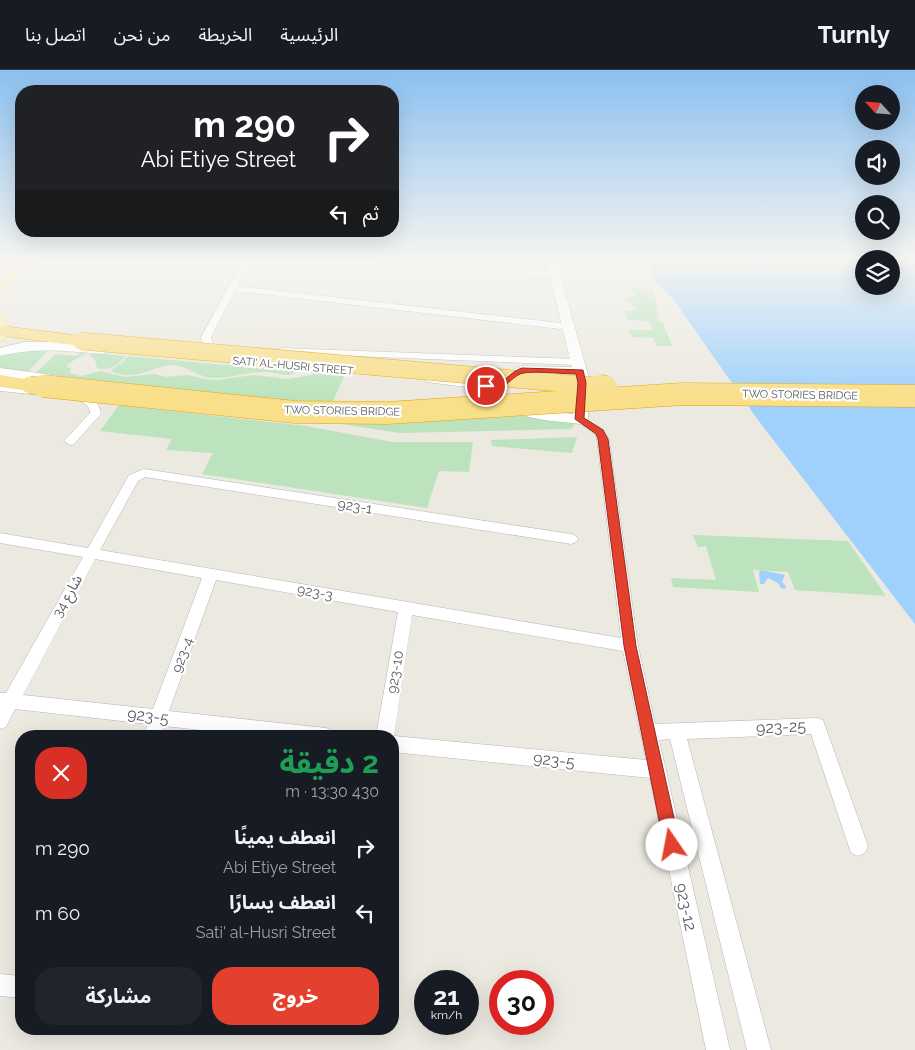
<!DOCTYPE html>
<html lang="ar">
<head>
<meta charset="utf-8">
<style>
	body { margin:0; font-family:Raleway,"Noto Sans Arabic",sans-serif; background:#20242c; color:#f1f3f6; direction:rtl; height:100vh; display:flex; flex-direction:column; font-size:19px; white-space:nowrap }
	* { box-sizing:border-box; margin:0 }
	p { font-size:16px; color:#9ea1a6 }
	.icon { flex:none; width:28px; height:28px; fill:none; stroke:currentColor; stroke-width:2; stroke-linecap:round; stroke-linejoin:round }
	.map { position:relative; flex:1; overflow:hidden; direction:ltr }
	.side { position:absolute; left:15px; top:660px; width:384px; height:305px; display:flex; flex-direction:column; background:#171b24; border-radius:20px; box-shadow:0 5px 20px #0002; direction:rtl }
	.side>* { flex:none }
	.guide { position:absolute; left:15px; top:15px; width:384px; height:152px; border-radius:20px; box-shadow:0 5px 20px #0002; direction:rtl; background:#202124; color:#fff; overflow:hidden }
	.needle { width:32px; rotate:296deg }
	.fabs { position:absolute; left:855px; top:15px; display:grid; gap:10px }
	.fabs a { display:grid; place-items:center; width:45px; height:45px; border-radius:50%; background:#171b24; box-shadow:0 5px 20px #0002; font-size:25px }
	.speed { position:absolute; left:414px; top:900px; display:flex; gap:10px; font-size:25px; font-weight:700; text-align:center }
	.speed>* { display:grid; place-content:center; width:65px; height:65px; border-radius:50%; background:#171b24; box-shadow:0 5px 20px #0002; line-height:1 }
	.speed small { font-size:12px; font-weight:400 }
	.speed .limit { border:8px solid #d22; background:#fff; color:#111 }
	.pin { position:absolute; display:grid; place-items:center; width:42px; height:42px; color:#fff; margin:-21px; border:2px solid #fff; border-radius:50%; box-shadow:0 1px 5px #0007 }
	.me { position:absolute; width:55px; margin:-28px; rotate:348deg; stroke-linejoin:round; filter:drop-shadow(0 0 4px #0008) }
	.turn { display:flex; align-items:center; gap:18px; height:105px; padding:0 20px; font-size:22px }
	.turn .icon { width:65px; height:65px; stroke-width:2.5 }
	.turn b { display:block; font-size:35px; line-height:42px }
	.then { display:flex; align-items:center; height:48px; padding:0 20px; background:#0003; gap:10px; font-size:19px }
	.round { display:grid; place-items:center; flex:none; width:52px; height:52px; border-radius:20px; background:#20242c }
	.head { display:flex; align-items:center; justify-content:space-between; height:85px; padding:0 20px }
	h1 { font-size:30px; font-weight:700; line-height:38px; color:#1e9e55 }
	.button { display:flex; gap:10px; margin-top:auto; padding:10px 20px }
	.button a { flex:1; height:58px; border-radius:20px; background:#e3412e; color:#fff; font-size:20px; font-weight:700; line-height:58px; text-align:center }
	.button a+a { background:#20242c; color:#f1f3f6 }
	ul { padding:0; list-style:none }
	li { display:flex; align-items:center; gap:15px; height:65px; padding:0 20px }
	li div { flex:1 }
	li b { display:block; font-size:19px }
	li em { font-style:normal }
	header { display:flex; align-items:center; gap:30px; box-sizing:border-box; height:70px; padding:0 25px; background:#171b24; border-bottom:1px solid #363941 }
	header strong { font-size:24px }
	nav { display:flex; gap:28px; margin-inline-start:auto; font-size:18px }
	.map>svg:first-child { display:block }
</style>
</head>
<body>
<header>
<strong>Turnly</strong>
<nav><a>الرئيسية</a><a>الخريطة</a><a>من نحن</a><a>اتصل بنا</a></nav>
</header>
<div class="map">
<svg width="915" height="980" viewBox="0 0 915 980">
	<rect width="100%" height="100%" fill="#ebe9e0"/>
	<!-- green -->
	<path fill="#bce3bd" d="M628,217H633L654,221L659,251L663,253L672,276H657L653,268L632,267L629,260H653L649,251L627,250V244L622,241L637,240L630,232L623,231L635,225Z
		M50,278L26,304L0,298V285Z
		M81,282H89L71,292L66,297L71,298L70,303L81,306L101,301L124,307L155,304L166,307L188,305L204,309L217,310L253,305L288,309L312,305L314,303L345,304L333,331H298L33,305L56,284L77,286Z
		M94,283L125,286C118,296 109,301 97,298L95,290L90,286Z
		M128,286L291,301L294,299L295,301L292,304C282,307 277,302 267,302C246,301 226,311 206,307C195,304 184,295 173,295C149,296 139,313 110,301L123,292Z
		M119,335L306,356L392,372H473L469,402L439,401L427,438L202,404L213,383L166,380L172,369L100,361Z
		M520,345L569,350L575,355L571,359L400,363L308,349Z
		M577,367L572,383L492,376L491,370Z
		M693,465L848,471L886,526L795,520L788,502L753,500L759,522L673,517L671,508L716,510L706,476L698,477Z"/>
	<!-- water -->
	<path fill="#9fd1fc" d="M650,190H864V216H891V190H912L915,192V554L758,350L673,229L653,208L650,201Z
		M761,500L785,505L782,512L786,516L785,519L781,518L778,513L768,508L764,514H760L759,503Z"/>
	<g fill="none" stroke-linecap="round" stroke-linejoin="round">
		<!-- street casing -->
		<g stroke="#b2b6ba" stroke-width="1">
			<path id="street" d="M243,190H251L237,216L569,254L574,257L569,260L235,221L211,267L214,277L207,290L204,291L201,290L199,288L204,277L201,267Z
				M381,190H414L555,203L559,205L555,207L385,192Z
				M281,278L577,289L582,292L577,295L278,283V279Z
				M0,315L41,319L46,322L41,325L0,321Z
				M75,323C88,326 99,329 101,344L74,374L70,375L64,371L90,343C89,330 78,333 70,326L71,324Z
				M580,346L604,360L609,369L638,576L655,654L817,648L823,650L868,776L865,783L858,786L851,783L811,664L687,669L771,980H747L670,669L659,670L730,980H706L650,708L392,682V666H376L398,542L216,510L169,641L326,658L332,660L334,666H257L164,656L160,666H144L148,654L15,639L6,657L0,659V623H6L83,487L0,473V463L88,478L129,405L144,399L571,464L576,466L578,469L576,472L571,474L145,407L138,411L100,480L621,568L597,369L595,364L576,351L574,349L576,347ZM95,489L202,508L153,639L23,625ZM412,545L623,581L646,690L394,666Z
				M0,904L21,906V928L0,926Z"/>
		</g>
		<!-- secondary casing -->
		<g stroke="#b3b7bc" stroke-width="1">
			<path id="secondary" d="M546,190H556L589,308L588,349L585,352L580,354C562,351 519,351 509,336L511,333L516,332L534,339L573,344L574,305L524,304L505,318L497,321L427,312L425,309L427,306L432,305L495,312L514,299L522,296L572,297Z
				M24,272C38,272 102,271 110,280L103,284C66,281 36,277 0,286V278Z
				M0,298L61,306L68,310L61,314L0,306Z"/>
		</g>
		<!-- primary casing -->
		<g stroke="#ecc658" stroke-width="1">
			<path id="primary" d="M18,190H31L5,219L0,220V208Z
				M0,247L5,248L10,261L5,270L0,271Z"/>
		</g>
		<!-- highway casing -->
		<g stroke="#e4a407" stroke-width="1">
			<path id="highway" d="M3,256L81,266L87,267L90,271L87,275L81,276L3,266L0,265V257Z
				M0,305L37,311L39,315L37,319L30,321L0,317Z"/>
		</g>
		<!-- street -->
		<use href="#street" fill="#fff" fill-rule="evenodd"/>
		<!-- secondary -->
		<use href="#secondary" fill="#fff" fill-rule="evenodd"/>
		<!-- primary -->
		<use href="#primary" fill="#fcf0a4" fill-rule="evenodd"/>
		<!-- highway -->
		<use href="#highway" fill="#f9df89" fill-rule="evenodd"/>
		<!-- highway-bridge-far1 casing -->
		<g stroke="#e4a407" stroke-width="18" stroke-linecap="butt">
			<path id="highway-bridge-far1" d="M81,271L606,317
				M30,315L56,318"/>
		</g>
		<!-- highway-bridge casing -->
		<g stroke="#e4a407" stroke-width="23" stroke-linecap="butt">
			<path id="highway-bridge" d="M43,316L295,342L387,343L683,324L915,326
				M599,316L606,317"/>
		</g>
		<!-- highway-bridge-far1 -->
		<use href="#highway-bridge-far1" stroke="#f9df89" stroke-width="17"/>
		<!-- highway-bridge -->
		<use href="#highway-bridge" stroke="#f9df89" stroke-width="22"/>
	</g>
	<!-- sky -->
	<linearGradient id="sky" x2="0" y2="1"><stop stop-color="#8bc0f0"/><stop offset="0.58" stop-color="#f6f5f1"/><stop offset="1" stop-color="#f6f5f1" stop-opacity="0"/></linearGradient>
	<rect width="915" height="327" fill="url(#sky)"/>
	<!-- route -->
	<path fill="#e3412e" stroke="#942a1e" d="M522,298L583,300L586,313L584,348L603,360L608,369L636,576L680,775L678,780L672,783L667,780L664,775L624,576L598,369L596,364L575,349L578,313L576,304C565,304 529,300 520,304C508,310 498,328 482,316C487,313 492,316 498,313C507,310 512,301 522,298Z"/>
	<g text-anchor="middle" dominant-baseline="central" stroke-width="4.5" stroke-linejoin="round" paint-order="stroke">
		<!-- far-street labels -->
		<g font-size="11" fill="#585c60" stroke="#fff">
			<text transform="translate(293 296) rotate(5)">SATI' AL-HUSRI STREET</text>
			<text transform="translate(800 325) rotate(1)">TWO STORIES BRIDGE</text>
			<text transform="translate(342 341) rotate(1)">TWO STORIES BRIDGE</text>
		</g>
		<!-- street labels -->
		<g font-size="14" fill="#585c60" stroke="#fff">
			<text transform="translate(355 436) rotate(9)">923-1</text>
			<text transform="translate(315 522) rotate(10)">923-3</text>
			<text transform="translate(67 526) rotate(-61)">شارع 34</text>
			<text transform="translate(182 585) rotate(-70)">923-4</text>
			<text transform="translate(395 602) rotate(-81)">923-10</text>
		</g>
		<!-- near-street labels -->
		<g font-size="16" fill="#585c60" stroke="#fff">
			<text transform="translate(148 646) rotate(7)">923-5</text>
			<text transform="translate(781 657) rotate(-3)">923-25</text>
			<text transform="translate(554 690) rotate(6)">923-5</text>
			<text transform="translate(686 837) rotate(78)">923-12</text>
		</g>
	</g>
</svg>
<div class="fabs">
<a><svg class="needle" viewBox="-14 -14 28 28"><path d="M0-13l5 13h-10z" fill="#e53935"/><path d="M0 13l5-13h-10z" fill="#9ea1a6"/></svg></a>
<a><svg class="icon" aria-label="sound" viewBox="0 0 24 24"><path d="M4 9h4l5-4v14l-5-4H4zM17 9q2 3 0 6"/></svg></a>
<a><svg class="icon" aria-label="search" viewBox="0 0 24 24"><circle cx="10" cy="10" r="6"/><path d="M15 15l6 6"/></svg></a>
<a><svg class="icon" aria-label="layers" viewBox="0 0 24 24"><path d="M12 4l9 5-9 5-9-5zM3 14l9 5 9-5"/></svg></a>
</div>
<div class="speed"><div>21<small>km/h</small></div><div class="limit">30</div></div>
<div class="pin" style="left:486px;top:316px;background:#d93025"><svg class="icon" aria-label="arrive" viewBox="0 0 24 24"><path d="M6 21V4h12l-3 4 3 4H6"/></svg></div>
<svg class="me" style="left:672px;top:775px" viewBox="-20 -20 40 40"><circle r="19" fill="#fff"/><path d="M0-13L10 11 0 6-10 11z" fill="#e3412e"/></svg>
<div class="guide">
<div class="turn"><svg class="icon" aria-label="right" viewBox="0 0 24 24"><path d="M7 20v-9h11M14 6l5 5-5 5"/></svg><div><b>290 m</b>Abi Etiye Street</div></div>
<div class="then">ثم<svg class="icon" aria-label="left" viewBox="0 0 24 24"><path d="M17 20v-9H6M10 6l-5 5 5 5"/></svg></div>
</div>
<section class="side">
<div class="head"><div><h1>2 دقيقة</h1><p>430 m · 13:30</p></div><a class="round" style="background:#d93025;color:#fff"><svg class="icon" aria-label="close" viewBox="0 0 24 24"><path d="M6 6l12 12M18 6L6 18"/></svg></a></div>
<ul>
<li><svg class="icon" aria-label="right" viewBox="0 0 24 24"><path d="M7 20v-9h11M14 6l5 5-5 5"/></svg><div><b>انعطف يمينًا</b><p>Abi Etiye Street</p></div><em>290 m</em></li>
<li><svg class="icon" aria-label="left" viewBox="0 0 24 24"><path d="M17 20v-9H6M10 6l-5 5 5 5"/></svg><div><b>انعطف يسارًا</b><p>Sati' al-Husri Street</p></div><em>60 m</em></li>
</ul>
<div class="button"><a>خروج</a><a>مشاركة</a></div>
</section>
</div>
</body>
</html>
